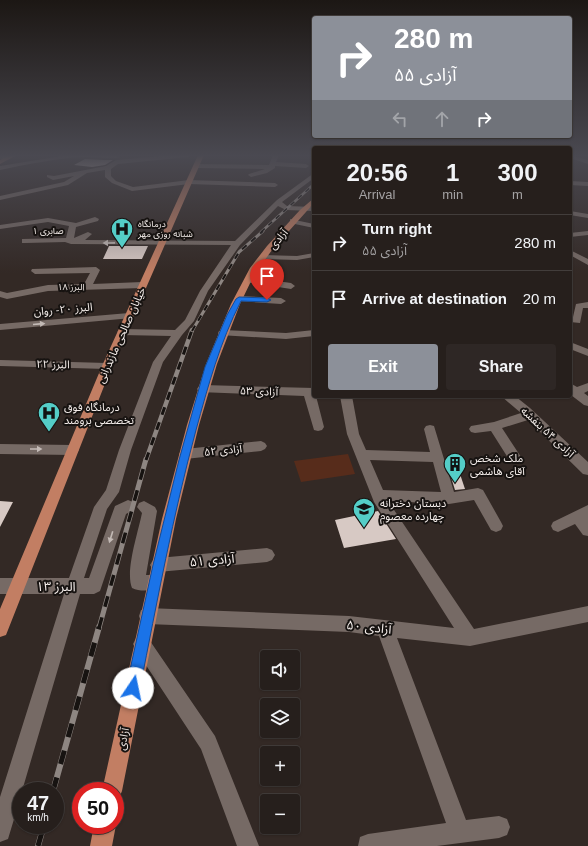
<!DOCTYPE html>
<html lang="en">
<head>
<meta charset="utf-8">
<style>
	body { margin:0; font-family:Arial,"Noto Sans Arabic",sans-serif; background:#2e2725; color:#f1f3f6; height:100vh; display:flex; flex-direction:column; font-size:15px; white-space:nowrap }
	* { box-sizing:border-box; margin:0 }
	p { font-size:13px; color:#a4a2a3 }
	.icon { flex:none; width:22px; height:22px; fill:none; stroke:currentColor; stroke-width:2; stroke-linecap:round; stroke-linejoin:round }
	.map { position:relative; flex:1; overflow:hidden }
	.side { position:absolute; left:312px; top:146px; width:260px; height:252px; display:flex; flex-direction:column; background:#261f1c; border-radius:4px; box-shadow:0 1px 3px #0004,0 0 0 1px #423d3b }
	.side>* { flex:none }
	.top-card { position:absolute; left:312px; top:16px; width:260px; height:122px; border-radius:4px; box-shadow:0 1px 3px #0004,0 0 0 1px #423d3b; background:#8c9099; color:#fff; overflow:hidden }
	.controls { position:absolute; left:260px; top:650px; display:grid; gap:8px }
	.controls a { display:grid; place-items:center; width:40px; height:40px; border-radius:4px; background:#261f1c; box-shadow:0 1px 3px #0004,0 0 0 1px #423d3b; font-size:20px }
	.speed { position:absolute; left:12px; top:782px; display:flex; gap:8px; font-size:20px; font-weight:700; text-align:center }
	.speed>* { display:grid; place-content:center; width:52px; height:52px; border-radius:50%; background:#261f1c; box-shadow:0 1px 3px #0004,0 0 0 1px #423d3b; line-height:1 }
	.speed small { font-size:10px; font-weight:400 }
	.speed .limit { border:6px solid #d22; background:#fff; color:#111 }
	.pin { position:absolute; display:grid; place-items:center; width:34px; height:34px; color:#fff; margin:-41px -17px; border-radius:50% 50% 50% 0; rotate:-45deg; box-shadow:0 0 4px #0007 }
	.pin .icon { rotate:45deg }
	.me { position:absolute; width:44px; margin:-22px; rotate:11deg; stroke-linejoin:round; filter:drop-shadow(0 0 3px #0008) }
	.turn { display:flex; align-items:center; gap:14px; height:84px; padding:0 16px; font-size:18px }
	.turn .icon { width:52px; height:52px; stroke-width:2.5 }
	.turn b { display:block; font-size:28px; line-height:34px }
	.lanes { display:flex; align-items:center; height:38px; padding:0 16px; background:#0003; justify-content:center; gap:20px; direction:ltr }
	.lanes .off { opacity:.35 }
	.eta { display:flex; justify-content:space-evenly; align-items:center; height:68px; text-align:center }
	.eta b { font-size:24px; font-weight:600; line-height:28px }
	.cta { display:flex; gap:8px; margin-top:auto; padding:8px 16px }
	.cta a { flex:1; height:46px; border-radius:4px; background:#8c9099; color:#fff; font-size:16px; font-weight:600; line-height:46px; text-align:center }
	.cta a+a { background:#2e2725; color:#f1f3f6 }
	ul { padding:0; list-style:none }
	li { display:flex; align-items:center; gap:12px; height:56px; padding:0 16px; border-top:1px solid #423d3b }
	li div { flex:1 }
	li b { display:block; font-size:15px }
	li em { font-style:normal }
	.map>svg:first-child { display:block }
</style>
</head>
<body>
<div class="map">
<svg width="588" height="846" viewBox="0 0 588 846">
	<rect width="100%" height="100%" fill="#332925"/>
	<!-- green -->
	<path fill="#572c1b" d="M348,454L355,474L301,482L294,461Z"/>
	<!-- building -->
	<path fill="#d7c9c4" d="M85,159L104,160H113L105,165L92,167L74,165Z
		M109,246H148L142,259H103Z
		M450,474H460L465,489L455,490Z
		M0,501L13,502L0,527Z
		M378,511L396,539L344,548L335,520Z"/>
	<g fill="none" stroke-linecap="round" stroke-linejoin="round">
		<!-- minor -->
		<path fill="#766a65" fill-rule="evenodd" d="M0,155H7L10,157L7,159H0Z
			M68,155H113L120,157C115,160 94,157 86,157C57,158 29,164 0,170V166Z
			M172,155H191L188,157L118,164L111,169V176L116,181L133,187L189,180L275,183L278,185L275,187L189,184L132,191L112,183L105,177V170L87,173L68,185L0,200V196L64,182L74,176L53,180L47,177V175L54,176L106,166L116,160Z
			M273,155H279L276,162L306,164L309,166L306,168L275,166V168L267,173L251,177L248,175L249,174L265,169L196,168L193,166L196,164L269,165Z
			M570,155L588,160V164L570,158Z
			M314,173V178L282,202L287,206L314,207V211L286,210L278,206L240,245L208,291L194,321L182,335L163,362L131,450L119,492L107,509L84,578H89L115,506L128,500L133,502L135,506L133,510L126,514L100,591L94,594H80L22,791H21V796L8,839L0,842V797L64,594H0V578H69L94,507L106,490L119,450L153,362L171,336L122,335L117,332L122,329L175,330L185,320L200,291L231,245L71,244L65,242L25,243H22V239L66,238L69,226L48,222L0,229V225L48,218L76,223L95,217L99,219L98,221L76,227L74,238L88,232L92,234L85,240L235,241L277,200Z
			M570,181L588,182V186L570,185Z
			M570,211L588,214V218L570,215Z
			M290,219L314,224V228L290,223Z
			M588,231V235L570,237V233Z
			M570,250L588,259V265L570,255Z
			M314,253V257L297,260L263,259L259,257L263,255L297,256Z
			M96,267L100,270L93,284L142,282L146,285L142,288L48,291L7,299L0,297V291L7,293L48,285L84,284L90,273L35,274L31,271L32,269Z
			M248,277L291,283L295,286L291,289L245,282L244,280Z
			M239,296L281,298L286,301L281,304L236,301L234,299L236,297Z
			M588,302V308H583L580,323L570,322V316L573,317L576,304Z
			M129,313L132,314L134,316L132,318L0,330V324Z
			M223,330L286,333L314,330V336L286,339L219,335L218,333L219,331Z
			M570,342L588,349V356L570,349Z
			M0,360L107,363L111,364L112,366L111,368L107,369L0,366Z
			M570,383L577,387L588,383V391L584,393L588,396V406L584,405L571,395Z
			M203,385L314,388V396H316L324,427L322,430L318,431L314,430L304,396L199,392L197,389L199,386Z
			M340,396H352L359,434L366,450L430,452L424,429L426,426L430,425L434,426L454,492L478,488L483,490L501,522L503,526L501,530L496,532L491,530L474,500L449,504L388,501L474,629L588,606V622L470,646L397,638L466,820L499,816L507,819L510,827L507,835L499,838L437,846H358L360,837L368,834L446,823L379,636L349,632L147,624L141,622L139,616L141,610L147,608L349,616L454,628L374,502L347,434ZM370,460L433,462L441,492L383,490Z
			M501,396H515L530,408L588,462V475L583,474L528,420L502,428L521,457L520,461L515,462L510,461L491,431L475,433L471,432L469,429L471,426L494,422L521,413Z
			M261,441L265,443L267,446L265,449L261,451L185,459L181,457L179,454L181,451L185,449Z
			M0,444L73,445L77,447L79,450L77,453L73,455L0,454Z
			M144,501L155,507L157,511L146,575H154L160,577L162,582L160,587C151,591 141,592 132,588C125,571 138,533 142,513L137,507L139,503Z
			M588,505V536L583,535L575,524L558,532L553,530L551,526L553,522Z
			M267,548L272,550L275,555L272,560L267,562L158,572L153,570L150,565L153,560L158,558Z
			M142,635L148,638L215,736L259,846H237L201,749L136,650L133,644L136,638Z"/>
		<!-- major -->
		<path fill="#c27e63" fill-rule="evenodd" d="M10,155H17L0,164V160Z
			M198,155H204L112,366L6,635L0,637V609L102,366Z
			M314,198V203L272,250L254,275L240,304L217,364L199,425L176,519L122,791L119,798L115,800V791H102L162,519L187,425L206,364L231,304L250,268L267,246L300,210Z
			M115,824L116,825L112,846H90L94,825H115Z"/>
		<!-- rail-far4 casing -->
		<g stroke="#8e8682" stroke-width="2.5">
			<path id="rail-far4" d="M261,232L314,184"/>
		</g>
		<!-- rail-far3 casing -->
		<g stroke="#8e8682" stroke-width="3">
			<path id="rail-far3" d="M192,331L239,252L263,231"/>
		</g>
		<!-- rail-far2 casing -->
		<g stroke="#8e8682" stroke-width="4.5">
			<path id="rail-far2" d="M146,460L192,330"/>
		</g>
		<!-- rail-far1 casing -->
		<g stroke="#8e8682" stroke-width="5">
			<path id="rail-far1" d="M99,628L146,459"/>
		</g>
		<!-- rail casing -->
		<g stroke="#8e8682" stroke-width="6">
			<path id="rail" d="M53,791L99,627
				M38,846L44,825"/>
		</g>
		<!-- rail-far4 -->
		<use href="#rail-far4" stroke="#171311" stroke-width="1.5" stroke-dasharray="5" stroke-linecap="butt"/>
		<!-- rail-far3 -->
		<use href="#rail-far3" stroke="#171311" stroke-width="2" stroke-dasharray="6" stroke-linecap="butt"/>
		<!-- rail-far2 -->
		<use href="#rail-far2" stroke="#171311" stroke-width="3" stroke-dasharray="8" stroke-linecap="butt"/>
		<!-- rail-far1 -->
		<use href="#rail-far1" stroke="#171311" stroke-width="3.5" stroke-dasharray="11" stroke-linecap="butt"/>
		<!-- rail -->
		<use href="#rail" stroke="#171311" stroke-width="5" stroke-dasharray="14" stroke-linecap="butt"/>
	</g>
	<!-- one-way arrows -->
	<defs><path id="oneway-solid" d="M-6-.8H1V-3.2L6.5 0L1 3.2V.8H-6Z"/></defs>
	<g fill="#c3bab6">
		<use href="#oneway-solid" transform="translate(109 243) rotate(179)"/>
		<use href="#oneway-solid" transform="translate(39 324) rotate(-5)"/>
		<use href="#oneway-solid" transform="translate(36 449)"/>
		<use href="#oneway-solid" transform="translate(111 537) rotate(107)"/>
	</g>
	<!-- sky -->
	<linearGradient id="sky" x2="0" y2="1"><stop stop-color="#1c1714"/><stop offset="0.57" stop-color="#4a4951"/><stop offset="1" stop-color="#4a4951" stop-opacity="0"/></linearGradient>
	<rect width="588" height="273" fill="url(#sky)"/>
	<!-- route -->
	<path fill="#1a73e8" stroke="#114b97" d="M239,297L267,298L271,300L267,302L241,301C220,342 208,386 196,430C173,515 157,602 140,688L138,693L133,695L128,693L126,688L153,565L179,460L205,367L227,315L236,299Z"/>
	<!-- icons -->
	<defs>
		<g id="hospital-pin" transform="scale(1.15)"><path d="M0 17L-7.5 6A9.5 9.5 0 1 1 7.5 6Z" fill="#54cdc7" stroke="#171311"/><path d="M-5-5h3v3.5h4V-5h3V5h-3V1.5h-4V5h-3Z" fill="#111"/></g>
		<g id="building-pin" transform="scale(1.15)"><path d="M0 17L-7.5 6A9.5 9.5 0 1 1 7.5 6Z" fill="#54cdc7" stroke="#171311"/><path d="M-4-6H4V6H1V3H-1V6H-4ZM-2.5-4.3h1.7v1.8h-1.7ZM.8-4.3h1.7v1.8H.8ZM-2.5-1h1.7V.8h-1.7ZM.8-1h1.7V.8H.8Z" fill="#111"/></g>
		<g id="school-pin" transform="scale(1.15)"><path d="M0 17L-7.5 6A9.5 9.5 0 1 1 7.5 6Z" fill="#54cdc7" stroke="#171311"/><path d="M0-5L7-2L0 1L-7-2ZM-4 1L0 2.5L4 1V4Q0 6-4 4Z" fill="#111"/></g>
	</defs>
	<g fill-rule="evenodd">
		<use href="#hospital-pin" x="122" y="229"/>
		<use href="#hospital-pin" x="49" y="413"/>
		<use href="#building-pin" x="455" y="464"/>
		<use href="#school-pin" x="364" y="509"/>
	</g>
	<g text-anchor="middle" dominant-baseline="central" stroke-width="4" stroke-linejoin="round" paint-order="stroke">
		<!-- far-poi labels -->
		<g font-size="9" fill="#f6efec" stroke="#171311" text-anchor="start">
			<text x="138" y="224">درمانگاه<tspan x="138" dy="10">شبانه روزی مهر</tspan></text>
		</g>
		<!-- far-street labels -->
		<g font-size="9" fill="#f6efec" stroke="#171311">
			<text x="48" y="231">صابری ۱</text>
			<text x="71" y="287">البرز ۱۸</text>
		</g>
		<!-- street labels -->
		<g font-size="11" fill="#f6efec" stroke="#171311">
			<text transform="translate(278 239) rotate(-50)">آزادی</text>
			<text transform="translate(63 309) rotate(-5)">البرز ۲۰- روان</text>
			<text transform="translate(121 335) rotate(-66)">خیابان صالحی مازندرانی</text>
			<text transform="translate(53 364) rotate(1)">البرز ۲۲</text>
			<text transform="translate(259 391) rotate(2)">آزادی ۵۳</text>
			<text transform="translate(548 432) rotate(43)">آزادی ۵۴ بنفشه</text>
			<text transform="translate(223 450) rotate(-6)">آزادی ۵۲</text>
			<text transform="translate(123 739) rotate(-79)">آزادی</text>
		</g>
		<!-- poi labels -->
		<g font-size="11" fill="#f6efec" stroke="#171311" text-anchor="start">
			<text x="64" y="407">درمانگاه فوق<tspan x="64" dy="13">تخصصی برومند</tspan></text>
			<text x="470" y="458">ملک شخص<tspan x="470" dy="13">آقای هاشمی</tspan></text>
			<text x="380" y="503">دبستان دخترانه<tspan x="380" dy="13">چهارده معصوم</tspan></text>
		</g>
		<!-- near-street labels -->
		<g font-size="13" fill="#f6efec" stroke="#171311">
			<text transform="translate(212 560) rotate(-5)">آزادی ۵۱</text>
			<text x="56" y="586">البرز ۱۳</text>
			<text transform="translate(369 627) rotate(6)">آزادی ۵۰</text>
		</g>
	</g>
</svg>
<div class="controls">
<a><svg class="icon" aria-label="sound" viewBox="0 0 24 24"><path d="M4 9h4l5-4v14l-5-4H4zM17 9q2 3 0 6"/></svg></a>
<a><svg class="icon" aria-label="layers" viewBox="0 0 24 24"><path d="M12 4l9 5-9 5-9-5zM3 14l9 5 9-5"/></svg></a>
<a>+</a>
<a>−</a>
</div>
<div class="speed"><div>47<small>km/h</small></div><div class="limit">50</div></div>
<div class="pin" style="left:267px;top:300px;background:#d93025"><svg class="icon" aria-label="arrive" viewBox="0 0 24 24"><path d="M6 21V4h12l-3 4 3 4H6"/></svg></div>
<svg class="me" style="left:133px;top:688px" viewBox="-20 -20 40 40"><circle r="19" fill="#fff"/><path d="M0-13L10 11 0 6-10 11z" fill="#1a73e8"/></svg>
<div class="top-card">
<div class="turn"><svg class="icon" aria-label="right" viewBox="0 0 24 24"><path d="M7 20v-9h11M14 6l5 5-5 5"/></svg><div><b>280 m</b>آزادی ۵۵</div></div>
<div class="lanes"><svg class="icon off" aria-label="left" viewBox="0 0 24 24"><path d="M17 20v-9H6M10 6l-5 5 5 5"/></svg><svg class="icon off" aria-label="ahead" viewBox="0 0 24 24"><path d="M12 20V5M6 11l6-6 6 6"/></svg><svg class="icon" aria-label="right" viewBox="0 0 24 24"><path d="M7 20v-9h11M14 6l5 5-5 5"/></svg></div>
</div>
<section class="side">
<div class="eta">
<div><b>20:56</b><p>Arrival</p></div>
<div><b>1</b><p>min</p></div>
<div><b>300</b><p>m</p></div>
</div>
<ul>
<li><svg class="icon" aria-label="right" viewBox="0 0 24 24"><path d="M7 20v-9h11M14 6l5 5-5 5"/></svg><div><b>Turn right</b><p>آزادی ۵۵</p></div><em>280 m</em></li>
<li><svg class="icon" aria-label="arrive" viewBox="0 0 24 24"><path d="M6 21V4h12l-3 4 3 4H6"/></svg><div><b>Arrive at destination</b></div><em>20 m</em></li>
</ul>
<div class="cta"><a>Exit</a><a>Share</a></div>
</section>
</div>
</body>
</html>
